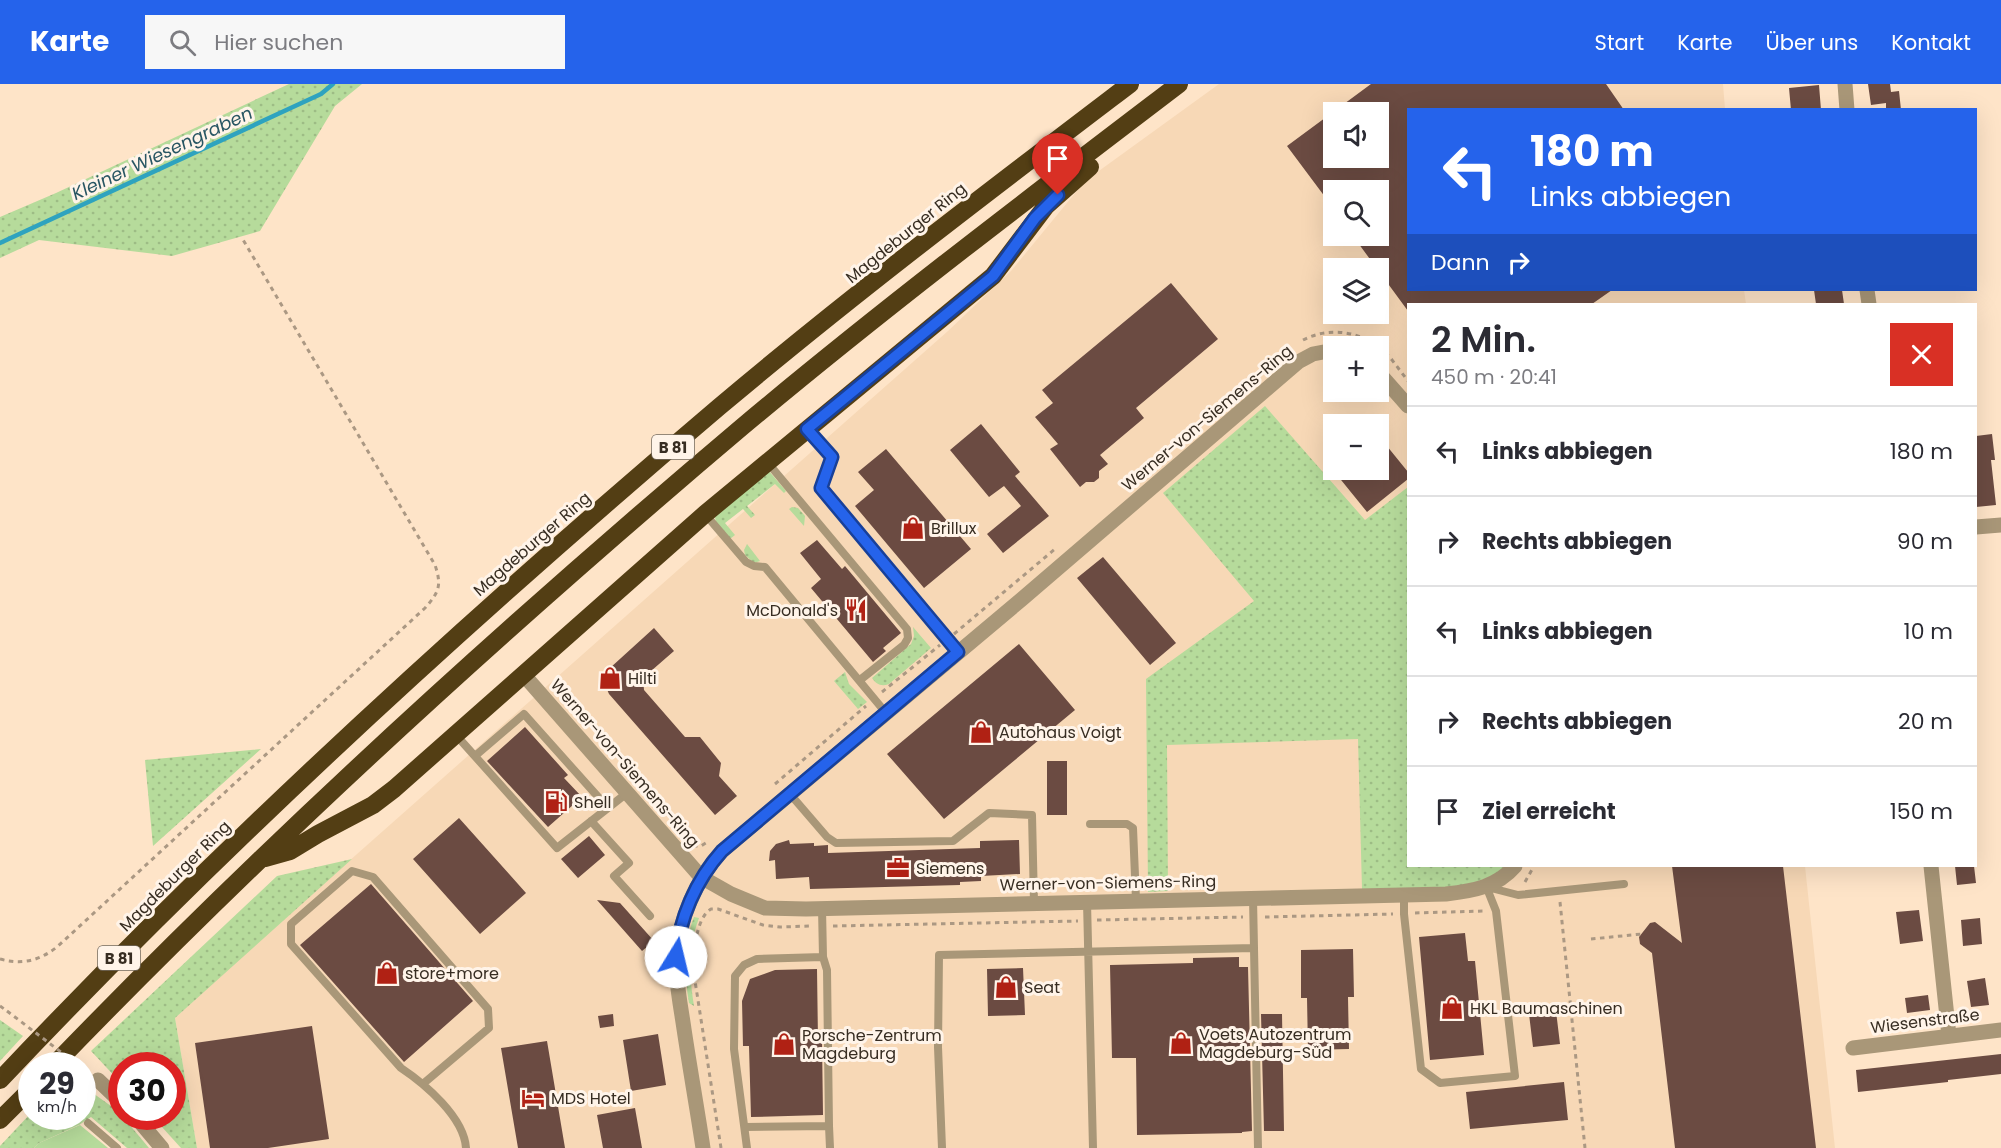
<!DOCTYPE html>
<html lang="de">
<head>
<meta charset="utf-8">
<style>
	body { margin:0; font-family:Poppins,sans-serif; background:#f7f7f7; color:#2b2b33; height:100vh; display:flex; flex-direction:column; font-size:22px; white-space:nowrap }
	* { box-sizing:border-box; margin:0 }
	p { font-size:20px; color:#7c7c81 }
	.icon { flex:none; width:33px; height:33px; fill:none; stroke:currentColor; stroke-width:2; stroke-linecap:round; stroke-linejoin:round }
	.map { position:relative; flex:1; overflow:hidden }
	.details { position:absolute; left:1407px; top:219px; width:570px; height:564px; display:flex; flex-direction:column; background:#fff; border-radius:0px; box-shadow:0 6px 24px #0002 }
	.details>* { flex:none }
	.banner { position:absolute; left:1407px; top:24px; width:570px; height:183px; border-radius:0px; box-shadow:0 6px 24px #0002; background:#2563eb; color:#fff; overflow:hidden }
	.tools { position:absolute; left:1323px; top:18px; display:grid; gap:12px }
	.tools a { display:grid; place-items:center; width:66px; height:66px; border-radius:0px; background:#fff; box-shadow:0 6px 24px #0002; font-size:30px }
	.speed { position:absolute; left:18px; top:968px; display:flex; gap:12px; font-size:30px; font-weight:700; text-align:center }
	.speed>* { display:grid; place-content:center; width:78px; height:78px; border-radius:50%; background:#fff; box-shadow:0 6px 24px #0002; line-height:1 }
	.speed small { font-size:15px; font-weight:400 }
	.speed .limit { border:9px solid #d22; background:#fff; color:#111 }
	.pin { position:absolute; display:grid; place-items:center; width:51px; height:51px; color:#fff; margin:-62px -26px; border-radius:50% 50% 50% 0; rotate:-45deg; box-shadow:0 0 6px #0007 }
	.pin .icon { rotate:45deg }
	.me { position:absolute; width:66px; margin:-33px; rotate:9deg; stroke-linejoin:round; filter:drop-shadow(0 0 4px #0008) }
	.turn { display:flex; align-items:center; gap:21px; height:126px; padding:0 24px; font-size:27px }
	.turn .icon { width:78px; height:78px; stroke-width:2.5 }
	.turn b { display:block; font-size:42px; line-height:51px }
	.then { display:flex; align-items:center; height:57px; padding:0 24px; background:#0003; gap:12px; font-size:22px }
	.round { display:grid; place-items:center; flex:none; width:63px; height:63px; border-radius:0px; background:#f7f7f7 }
	.headline { display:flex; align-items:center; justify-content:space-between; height:102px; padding:0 24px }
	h1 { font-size:36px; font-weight:600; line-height:45px }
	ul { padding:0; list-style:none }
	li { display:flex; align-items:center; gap:18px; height:90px; padding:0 24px; border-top:2px solid #e1e1e2 }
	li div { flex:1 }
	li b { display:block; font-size:22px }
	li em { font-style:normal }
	header { display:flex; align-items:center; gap:36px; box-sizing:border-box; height:84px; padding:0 30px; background:#2563eb; color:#fff }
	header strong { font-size:28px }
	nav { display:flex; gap:33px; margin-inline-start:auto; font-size:21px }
	.search { width:420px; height:54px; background:#f7f7f7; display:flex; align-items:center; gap:15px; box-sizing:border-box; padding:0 21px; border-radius:0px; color:#7c7c81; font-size:22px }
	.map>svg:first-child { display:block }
</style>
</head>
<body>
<header>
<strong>Karte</strong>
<div class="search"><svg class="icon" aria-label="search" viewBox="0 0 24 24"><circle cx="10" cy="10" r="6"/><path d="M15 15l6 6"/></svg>Hier suchen</div>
<nav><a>Start</a><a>Karte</a><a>Über uns</a><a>Kontakt</a></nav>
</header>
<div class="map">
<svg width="2001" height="1064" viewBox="0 0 2001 1064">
	<defs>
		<pattern id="grass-dots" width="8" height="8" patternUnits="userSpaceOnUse" patternTransform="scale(1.5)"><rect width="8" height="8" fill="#b6db9b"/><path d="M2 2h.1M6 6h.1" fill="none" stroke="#9dbc85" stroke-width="1.8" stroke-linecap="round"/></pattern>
	</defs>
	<rect width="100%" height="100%" fill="#fee4c8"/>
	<!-- built -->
	<path fill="#f7d8b6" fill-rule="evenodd" d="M1219,0H1723L1725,25L1408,26V206H1744L1746,220H1408V782H1805L1835,1064H197L175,934L270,847L948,247L1011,187L1085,97ZM1334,28H1378V74H1334ZM1334,106H1378V152H1334ZM1334,184H1378V230H1334ZM1334,262H1378V308H1334ZM1334,340H1378V386H1334Z"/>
	<!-- grass -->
	<path fill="url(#grass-dots)" d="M289,0H362L335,22L260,147L172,172L39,156L0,174V133L56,109Z
		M1265,322L1365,436L1408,403V782H1505C1478,811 1400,804 1362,805L1358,655L1167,661L1168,807L1148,808L1146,595L1254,517L1163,409Z
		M769,387L786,407L784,409L775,400L747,422L755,431L751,434L743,425L725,439L735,451L730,455L716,439L715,433Z
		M792,423L798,424L805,432L804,442L789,425Z
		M747,460L760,477L754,479L745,471L744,466Z
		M913,543L931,564L889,600C881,603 876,600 872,594L911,560L914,552Z
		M845,588L849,600L867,618L858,625L834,597Z
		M261,665L153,762L145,676Z
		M352,775L175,934L197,1064H181L152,1032H172V981H122L121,999L91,967L277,792Z
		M694,833L699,834C687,867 689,888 694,922L689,919C684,888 683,862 694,833Z
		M0,936L23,952L0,977Z
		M83,1002L118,1027L149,1064H127L91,1033L79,1041L39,1059L34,1064H0V1062L31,1029L32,1032H82Z"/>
	<!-- garden -->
	<path fill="#b6db9b" d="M80,1041L108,1064H34L39,1059Z"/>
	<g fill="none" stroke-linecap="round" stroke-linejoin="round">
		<!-- stream -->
		<path stroke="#2ea3bf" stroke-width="4.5" d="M0,159L321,10L333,0"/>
	</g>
	<!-- building -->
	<path fill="#6b4b42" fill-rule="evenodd" d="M1371,0H1606L1624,26H1408V206H1612L1592,220H1408V227L1353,152H1378V106H1334V125L1287,62ZM1334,28H1378V74H1334Z
		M1868,0H1890L1891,8L1899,7L1901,26H1886V19L1871,21Z
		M1819,1L1821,26H1791L1789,4Z
		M1171,199L1218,255L1136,324L1144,334L1100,371L1108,380L1099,387V394L1094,398H1086L1080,403L1050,365L1058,360L1035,333L1053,319L1042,306Z
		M1814,206H1842L1844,220H1816Z
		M981,340L1020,388L1015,392L1049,432L1003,469L987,450L1021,422L1004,402L989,413L950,366Z
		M1992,350L1995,376H1991L1996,421L1976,423V352Z
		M1378,351L1408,388V395L1367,428L1333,386H1378Z
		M886,365L971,465L924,504L855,422L874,406L858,388Z
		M817,456L842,485L845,482L901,549L883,564L886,567L873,578L811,504L821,495L800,469Z
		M1103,473L1176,559L1150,581L1077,494Z
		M654,544L674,567L643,594L644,606L685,653H700L721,679L719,692L737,712L715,731L609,610L606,603V590L610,584Z
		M1019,560L1075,626L944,735L887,670Z
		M525,643L568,691L564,694L582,713L548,743L487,677Z
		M1047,677H1067V731H1047Z
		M459,734L526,809L480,850L413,775Z
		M589,752L605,771L578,794L561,775Z
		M789,756L790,760L814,759V762L828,761V769L980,764V757L1019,756L1020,790L981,792V797L960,798V801L810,805L809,793L776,795L775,776L769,777L770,767L776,760Z
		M1672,782H1783L1816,1064H1675L1652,869L1640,860L1639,853L1650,839L1655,838L1682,859Z
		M1955,782H1974L1976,799L1957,801Z
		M371,800L473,917L404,978L300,861Z
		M597,816L620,819L654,857L642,867Z
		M1919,826L1923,857L1900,860L1896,828Z
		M1980,834L1982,860L1963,862L1961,836Z
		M1465,849L1468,877H1475L1484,971L1430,976L1419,853Z
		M1353,865L1354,913H1348L1349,965L1308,966L1307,914H1301V866Z
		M1239,873V883H1248L1252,1047L1242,1048V1049L1137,1051L1136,974H1112L1110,881L1193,879V874Z
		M1023,884L1025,931L988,932L987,885Z
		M817,885L818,957H822L823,1031L751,1033L749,962H743L742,917L750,895L775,886Z
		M1985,894L1989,921L1971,923L1967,897Z
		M1928,911L1930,926L1907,929L1905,914Z
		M1556,927L1560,960L1533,963L1529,930Z
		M613,930L614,942L600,944L598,932Z
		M1261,930H1282L1284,1047H1264Z
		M312,942L329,1055L268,1064H210L195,959Z
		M658,950L666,1001L631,1007L623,956Z
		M547,957L565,1064H518L501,964Z
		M2001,970V990L1948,996V998L1858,1008L1856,986Z
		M1564,998L1568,1036L1470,1045L1466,1008Z
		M635,1024L642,1064H603L597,1031Z"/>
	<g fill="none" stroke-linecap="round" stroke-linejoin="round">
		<!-- path -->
		<path stroke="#ab9883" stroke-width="3" stroke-dasharray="4.5 4.5" stroke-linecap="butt" d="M1303,256C1328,243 1356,247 1378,262
			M1378,263L1389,272L1408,297
			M954,550L1055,465
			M882,608L940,561
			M775,700L866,622
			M693,762H701L709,757
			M1525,798L1534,782
			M1560,818L1585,1064
			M1415,829L1486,827
			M1265,833L1393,830
			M1097,836L1243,833
			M833,842L1078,837
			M1591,855L1642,850
			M0,875C22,881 39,877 57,863L425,524C439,508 442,502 435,481L242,154
			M0,922L7,927
			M721,1064L693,884C694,867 696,834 711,825H718L763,841L780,843L811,842"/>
		<!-- lane -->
		<path stroke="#a99778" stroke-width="8" d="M808,346L832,373L821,404L958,568
			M768,379L907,545L908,554L904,561L860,596
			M705,430L746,478L754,482L765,483L886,629
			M456,651L557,764L627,709
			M475,672L524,630L608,724
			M790,710L827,753L836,759L953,757L989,729L1032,731L1034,819
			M591,737L629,779L614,792L650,832
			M1090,740H1127L1133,744L1136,816
			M1487,803L1518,811L1624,800
			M1404,811V830L1421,985L1440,999L1515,992L1496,827L1486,802
			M1253,814L1258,1064
			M1087,818L1093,1064
			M823,873L827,886L829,1042
			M424,999L489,944L488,925L373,793L352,787L291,840V860L401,984C425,1000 464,1033 466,1064
			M88,1039L117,1064
			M746,1043L829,1042L830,1064
			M747,1064L734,965L735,892L744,881L757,875L823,873L822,824
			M942,1064L938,963L939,871L1254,864"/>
		<!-- street -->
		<path stroke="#a99778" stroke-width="15" d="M1845,0L1847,26
			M1867,206L1869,220
			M1378,288L1408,322
			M1976,443L2001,441
			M523,590L701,793L731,810L765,824L806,825L1446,810C1473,807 1497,803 1515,782
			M1931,782L1949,952
			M1853,964L2001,946
			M98,996L122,1019
			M135,1032L162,1064
			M703,1064C697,1024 690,985 684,945C680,917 673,886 678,858C684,825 699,792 722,767L1022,515L1298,278L1313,270L1334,266"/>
		<!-- highway -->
		<path stroke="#533e14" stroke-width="18" d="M265,774L290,767L318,750L373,721L394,705L705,430L993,192L1046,122L1090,83
			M54,981C271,756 503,545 742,343C884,224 1032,112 1179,0
			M0,996C225,758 469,535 719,323C852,211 992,105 1130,0
			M0,1036L32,1004"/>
		<!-- path-bridge -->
		<path stroke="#ab9883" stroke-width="3" stroke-dasharray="4.5 4.5" stroke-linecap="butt" d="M7,927L78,981"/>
	</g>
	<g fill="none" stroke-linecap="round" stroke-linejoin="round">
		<!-- route casing -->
		<g stroke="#184099" stroke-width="15">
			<path id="route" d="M676,873C679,835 696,796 722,767L958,568L821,404L832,373L807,345L993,192L1035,134L1058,111"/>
		</g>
		<!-- route -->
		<use href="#route" stroke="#2563eb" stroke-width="10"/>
	</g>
	<!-- icons -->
	<defs>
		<g id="shop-bare" transform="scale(1.8)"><path d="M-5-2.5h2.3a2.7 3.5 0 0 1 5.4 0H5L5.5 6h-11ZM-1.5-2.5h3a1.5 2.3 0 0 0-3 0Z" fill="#b02114" stroke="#fff4e9" stroke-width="2.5" paint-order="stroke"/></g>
		<g id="restaurant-bare" transform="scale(1.8)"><path d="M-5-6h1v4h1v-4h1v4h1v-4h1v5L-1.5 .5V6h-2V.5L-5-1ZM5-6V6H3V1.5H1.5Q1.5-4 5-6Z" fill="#b02114" stroke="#fff4e9" stroke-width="2.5" paint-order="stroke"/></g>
		<g id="fuel-bare" transform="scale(1.8)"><path d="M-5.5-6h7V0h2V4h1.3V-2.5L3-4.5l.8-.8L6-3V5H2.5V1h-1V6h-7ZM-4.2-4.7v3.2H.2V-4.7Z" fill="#b02114" stroke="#fff4e9" stroke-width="2.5" paint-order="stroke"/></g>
		<g id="office-bare" transform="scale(1.8)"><path d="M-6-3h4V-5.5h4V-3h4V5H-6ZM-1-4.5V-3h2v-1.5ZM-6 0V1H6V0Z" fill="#b02114" stroke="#fff4e9" stroke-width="2.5" paint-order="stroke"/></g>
		<g id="hotel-bare" transform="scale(1.8)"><path d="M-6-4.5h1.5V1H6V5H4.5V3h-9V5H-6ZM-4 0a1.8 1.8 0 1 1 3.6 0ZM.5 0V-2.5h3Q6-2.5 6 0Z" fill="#b02114" stroke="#fff4e9" stroke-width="2.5" paint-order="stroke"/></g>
	</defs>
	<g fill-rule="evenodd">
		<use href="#shop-bare" x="913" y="444"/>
		<use href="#restaurant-bare" x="856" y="526"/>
		<use href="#shop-bare" x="610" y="594"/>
		<use href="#shop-bare" x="981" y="648"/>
		<use href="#fuel-bare" x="556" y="718"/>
		<use href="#office-bare" x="898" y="784"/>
		<use href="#shop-bare" x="387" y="889"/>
		<use href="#shop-bare" x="1006" y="903"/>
		<use href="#shop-bare" x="1452" y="924"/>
		<use href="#shop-bare" x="1181" y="959"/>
		<use href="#shop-bare" x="784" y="960"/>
		<use href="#hotel-bare" x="533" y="1014"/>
	</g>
	<g text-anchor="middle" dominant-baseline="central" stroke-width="6" stroke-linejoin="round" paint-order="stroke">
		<!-- shield labels -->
		<g fill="#fff4e9" stroke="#73695e" stroke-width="1.5">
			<rect x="652" y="351" width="42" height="24" rx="4.5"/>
			<rect x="98" y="862" width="42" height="24" rx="4.5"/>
		</g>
		<g font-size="15" font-weight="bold" fill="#372d22">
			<text x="673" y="363">B 81</text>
			<text x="119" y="874">B 81</text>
		</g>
		<!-- street labels -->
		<g font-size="16" fill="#372d22" stroke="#fff4e9">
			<text transform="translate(906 149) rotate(-39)">Magdeburger Ring</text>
			<text transform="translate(1207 334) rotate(-40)">Werner-von-Siemens-Ring</text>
			<text transform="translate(532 460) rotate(-41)">Magdeburger Ring</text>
			<text transform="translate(625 679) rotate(49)">Werner-von-Siemens-Ring</text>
			<text transform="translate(175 792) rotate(-45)">Magdeburger Ring</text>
			<text transform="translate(1108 799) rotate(-1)">Werner-von-Siemens-Ring</text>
			<text transform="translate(1925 937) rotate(-7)">Wiesenstraße</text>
		</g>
		<!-- poi labels -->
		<g font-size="16" fill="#372d22" stroke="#fff4e9" text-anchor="start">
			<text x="931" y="444">Brillux</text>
			<text x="838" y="526" text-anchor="end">McDonald's</text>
			<text x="628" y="594">Hilti</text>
			<text x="999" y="648">Autohaus Voigt</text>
			<text x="574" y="718">Shell</text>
			<text x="916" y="784">Siemens</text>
			<text x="405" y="889">store+more</text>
			<text x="1024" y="903">Seat</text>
			<text x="1470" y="924">HKL Baumaschinen</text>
			<text x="1199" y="950">Voets Autozentrum<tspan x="1199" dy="18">Magdeburg-Süd</tspan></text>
			<text x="802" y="951">Porsche-Zentrum<tspan x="802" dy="18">Magdeburg</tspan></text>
			<text x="551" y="1014">MDS Hotel</text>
		</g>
		<!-- water labels -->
		<g font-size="18" font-style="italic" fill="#285663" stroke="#fff4e9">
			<text transform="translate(162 69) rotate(-25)">Kleiner Wiesengraben</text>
		</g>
	</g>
</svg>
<div class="tools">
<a><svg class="icon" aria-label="sound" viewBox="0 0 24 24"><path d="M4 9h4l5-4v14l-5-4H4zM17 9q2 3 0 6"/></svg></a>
<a><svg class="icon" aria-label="search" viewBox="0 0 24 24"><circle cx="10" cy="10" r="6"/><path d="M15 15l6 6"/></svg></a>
<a><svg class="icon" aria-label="layers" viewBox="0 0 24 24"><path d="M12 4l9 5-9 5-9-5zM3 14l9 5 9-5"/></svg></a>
<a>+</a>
<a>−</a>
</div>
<div class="speed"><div>29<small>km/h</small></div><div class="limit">30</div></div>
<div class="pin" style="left:1058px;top:111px;background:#d93025"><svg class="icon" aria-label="arrive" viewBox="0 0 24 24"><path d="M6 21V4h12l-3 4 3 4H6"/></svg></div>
<svg class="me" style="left:676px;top:873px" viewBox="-20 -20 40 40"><circle r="19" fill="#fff"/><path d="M0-13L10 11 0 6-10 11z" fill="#2563eb"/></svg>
<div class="banner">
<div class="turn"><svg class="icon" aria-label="left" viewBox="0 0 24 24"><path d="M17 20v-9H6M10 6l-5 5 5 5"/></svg><div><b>180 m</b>Links abbiegen</div></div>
<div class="then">Dann<svg class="icon" aria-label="right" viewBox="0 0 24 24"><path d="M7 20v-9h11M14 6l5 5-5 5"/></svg></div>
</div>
<section class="details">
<div class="headline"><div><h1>2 Min.</h1><p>450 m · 20:41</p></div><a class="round" style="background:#d93025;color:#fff"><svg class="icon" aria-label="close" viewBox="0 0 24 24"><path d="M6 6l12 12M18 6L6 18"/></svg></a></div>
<ul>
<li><svg class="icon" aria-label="left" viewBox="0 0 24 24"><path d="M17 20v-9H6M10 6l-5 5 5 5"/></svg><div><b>Links abbiegen</b></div><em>180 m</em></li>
<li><svg class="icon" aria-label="right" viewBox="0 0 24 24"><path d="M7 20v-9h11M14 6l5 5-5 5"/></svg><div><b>Rechts abbiegen</b></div><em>90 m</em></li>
<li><svg class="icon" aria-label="left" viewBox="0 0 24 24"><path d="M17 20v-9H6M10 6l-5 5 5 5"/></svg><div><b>Links abbiegen</b></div><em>10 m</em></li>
<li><svg class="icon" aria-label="right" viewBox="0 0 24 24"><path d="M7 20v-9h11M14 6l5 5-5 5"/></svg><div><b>Rechts abbiegen</b></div><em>20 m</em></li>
<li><svg class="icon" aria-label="arrive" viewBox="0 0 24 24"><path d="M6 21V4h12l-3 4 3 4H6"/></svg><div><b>Ziel erreicht</b></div><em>150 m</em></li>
</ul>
</section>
</div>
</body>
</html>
